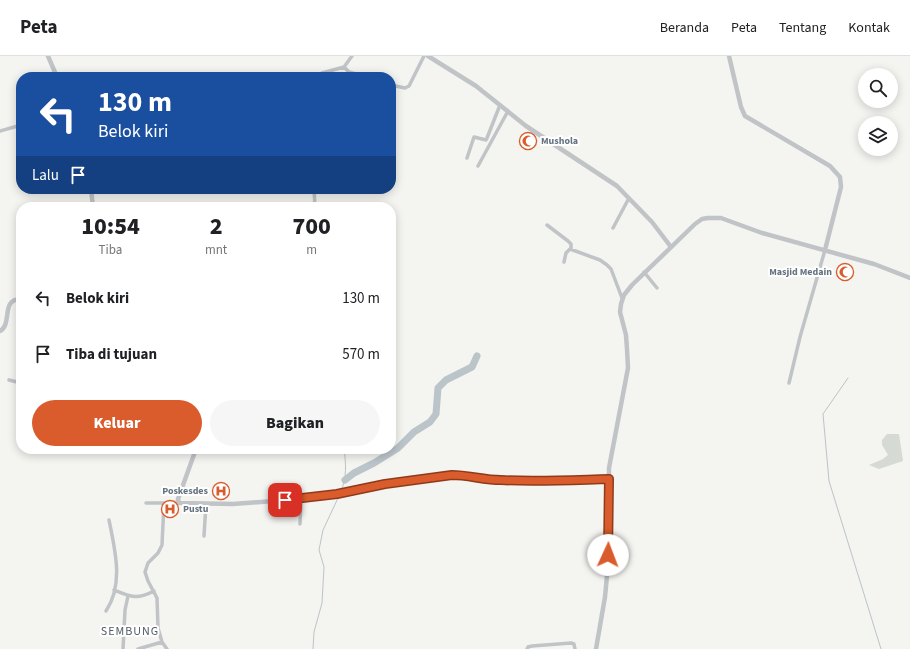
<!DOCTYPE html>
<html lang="id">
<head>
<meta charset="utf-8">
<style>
	body { margin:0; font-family:"Source Sans 3",sans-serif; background:#f6f6f6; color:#202124; height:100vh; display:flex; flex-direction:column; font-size:15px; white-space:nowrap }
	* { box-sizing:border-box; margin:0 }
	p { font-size:13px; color:#757577 }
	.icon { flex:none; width:22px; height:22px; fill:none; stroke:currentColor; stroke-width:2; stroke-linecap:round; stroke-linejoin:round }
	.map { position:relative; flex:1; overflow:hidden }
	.panel { position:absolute; left:16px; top:146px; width:380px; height:252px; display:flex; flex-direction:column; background:#fff; border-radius:16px; box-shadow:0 2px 10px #0003 }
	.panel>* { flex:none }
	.banner { position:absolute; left:16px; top:16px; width:380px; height:122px; border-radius:16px; box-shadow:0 2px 10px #0003; background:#1a4fa0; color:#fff; overflow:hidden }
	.fabs { position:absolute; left:858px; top:12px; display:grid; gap:8px }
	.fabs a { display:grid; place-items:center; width:40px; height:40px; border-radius:50%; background:#fff; box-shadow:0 2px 10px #0003; font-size:20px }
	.pin { position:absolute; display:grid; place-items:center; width:34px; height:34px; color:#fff; margin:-17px; border-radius:8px; box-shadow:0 2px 6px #0006 }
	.me { position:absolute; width:44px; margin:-22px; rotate:2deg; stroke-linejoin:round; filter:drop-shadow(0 0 3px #0008) }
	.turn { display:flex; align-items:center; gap:14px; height:84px; padding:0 16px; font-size:18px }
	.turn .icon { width:52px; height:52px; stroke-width:2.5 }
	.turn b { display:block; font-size:28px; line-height:34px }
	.then { display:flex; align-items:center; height:38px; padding:0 16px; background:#0003; gap:8px; font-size:15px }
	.eta { display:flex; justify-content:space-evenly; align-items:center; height:68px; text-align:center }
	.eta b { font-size:24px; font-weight:800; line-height:28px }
	.action { display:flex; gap:8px; margin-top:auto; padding:8px 16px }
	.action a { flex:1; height:46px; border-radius:24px; background:#da5b2b; color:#fff; font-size:16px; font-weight:800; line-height:46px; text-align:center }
	.action a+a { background:#f6f6f6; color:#202124 }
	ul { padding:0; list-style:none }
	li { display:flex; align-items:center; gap:12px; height:56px; padding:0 16px }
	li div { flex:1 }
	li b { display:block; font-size:15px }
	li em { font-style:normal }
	header { display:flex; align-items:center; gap:24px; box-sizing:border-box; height:56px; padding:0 20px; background:#fff; border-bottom:1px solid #e0e0e0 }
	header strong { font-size:19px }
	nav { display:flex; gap:22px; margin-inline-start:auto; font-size:14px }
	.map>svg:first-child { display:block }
</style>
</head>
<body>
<header>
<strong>Peta</strong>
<nav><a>Beranda</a><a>Peta</a><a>Tentang</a><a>Kontak</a></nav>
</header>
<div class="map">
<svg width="910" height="593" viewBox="0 0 910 593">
	<rect width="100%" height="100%" fill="#f4f4f1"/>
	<!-- green -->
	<path fill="#d5dbd2" d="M887,378H899L903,405L879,413L869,409L883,403L888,399L882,389V384Z"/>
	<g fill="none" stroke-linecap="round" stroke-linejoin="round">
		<!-- stream -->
		<path stroke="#bbc4c9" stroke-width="1" d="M848,322L823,358L829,425L881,593
			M341,435C347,422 346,407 344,393
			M313,593L314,576L322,547L324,511L319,494L323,474L339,440"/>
		<!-- river -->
		<path stroke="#bbc4c9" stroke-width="7" d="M345,424L354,417L374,407L398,392L414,376L430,366L436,358L438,332L446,324L472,311L477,300"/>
		<!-- minor -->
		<path stroke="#c0c4c7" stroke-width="3.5" d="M344,11L349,16L367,21
			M319,21L322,17L344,11L352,0
			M391,29L405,32L409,30L424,0
			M0,75L21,69
			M467,102L474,81L486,84L487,82L500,49
			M478,110L508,55
			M314,133L315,151
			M547,169L568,185L571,188V193
			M613,172L629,142
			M564,206L566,197L570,193L600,204L607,209L611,213L622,242
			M644,216L657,232
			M9,324L21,327
			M789,327L800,281L825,194
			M146,447H164
			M300,468L301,443
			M204,480L206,448
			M114,534C131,541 137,544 154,535
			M106,555C124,528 115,494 109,464
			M123,593L125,554L128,540
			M138,593L162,586
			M167,593L162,586L158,572L157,542L148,525L145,516L148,507L158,497L162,489L164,447L178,446
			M527,593L528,591L532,590L571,587L574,588L575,593"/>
		<!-- tertiary -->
		<path stroke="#c0c4c7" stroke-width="4.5" d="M48,0L57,21
			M428,0L476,30L526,70L617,130L652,166L671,191
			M729,0L741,51L745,60L830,110L840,121L841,131L825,194
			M91,133L93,151
			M0,275C13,268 0,243 21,243
			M196,393L178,443L179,447L233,448L301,443L344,437L385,428L452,419L501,424L548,425L609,423
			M596,593L605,541L608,509L609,412L628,312L627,293L626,279L620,256L621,248L624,239L632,229L695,168L702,163L708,162H721L762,177L874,208L910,222"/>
	</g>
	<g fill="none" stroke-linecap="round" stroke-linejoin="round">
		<!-- route casing -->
		<g stroke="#8e3b1c" stroke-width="10">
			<path id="route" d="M285,444L337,438L385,428L452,419C468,419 484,424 501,424C536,426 573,424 609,423L608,499"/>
		</g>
		<!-- route -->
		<use href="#route" stroke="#da5b2b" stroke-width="7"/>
	</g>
	<!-- icons -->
	<defs>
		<g id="mosque-ring" transform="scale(0.9)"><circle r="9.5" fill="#fff" stroke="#da5b2b" stroke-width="1.5"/><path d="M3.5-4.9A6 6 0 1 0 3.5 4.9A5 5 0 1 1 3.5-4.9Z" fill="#da5b2b"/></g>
		<g id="hospital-ring" transform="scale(0.9)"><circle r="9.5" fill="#fff" stroke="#da5b2b" stroke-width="1.5"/><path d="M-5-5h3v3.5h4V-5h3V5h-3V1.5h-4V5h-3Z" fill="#da5b2b"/></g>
	</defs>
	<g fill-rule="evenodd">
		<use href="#mosque-ring" x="528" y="85"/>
		<use href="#mosque-ring" x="845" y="216"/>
		<use href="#hospital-ring" x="221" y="435"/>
		<use href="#hospital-ring" x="170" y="453"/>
	</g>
	<g text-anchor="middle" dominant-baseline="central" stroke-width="4" stroke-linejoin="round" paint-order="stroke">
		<!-- poi labels -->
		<g font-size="10" font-weight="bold" fill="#657380" stroke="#fff" text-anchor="start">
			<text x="541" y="85">Mushola</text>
			<text x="832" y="216" text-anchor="end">Masjid Medain</text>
			<text x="208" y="435" text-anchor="end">Poskesdes</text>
			<text x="183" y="453">Pustu</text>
		</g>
		<!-- quarter labels -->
		<g font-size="12" letter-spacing="1" fill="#525c66" stroke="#fff">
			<text x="130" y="575">SEMBUNG</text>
		</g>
	</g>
</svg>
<div class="fabs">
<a><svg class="icon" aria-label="search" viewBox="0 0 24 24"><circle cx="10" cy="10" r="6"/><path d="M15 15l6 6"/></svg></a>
<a><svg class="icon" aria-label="layers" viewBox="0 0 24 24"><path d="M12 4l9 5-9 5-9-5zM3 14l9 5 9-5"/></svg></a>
</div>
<div class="pin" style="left:285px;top:444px;background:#d93025"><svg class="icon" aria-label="arrive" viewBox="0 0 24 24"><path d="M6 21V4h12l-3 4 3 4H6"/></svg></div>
<svg class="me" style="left:608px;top:499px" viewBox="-20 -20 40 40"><circle r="19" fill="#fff"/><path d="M0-13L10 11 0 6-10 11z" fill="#da5b2b"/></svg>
<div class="banner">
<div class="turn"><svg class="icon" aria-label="left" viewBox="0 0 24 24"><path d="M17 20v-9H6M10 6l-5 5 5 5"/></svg><div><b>130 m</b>Belok kiri</div></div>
<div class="then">Lalu<svg class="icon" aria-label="arrive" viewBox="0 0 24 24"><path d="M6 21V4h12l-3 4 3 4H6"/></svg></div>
</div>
<section class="panel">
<div class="eta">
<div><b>10:54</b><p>Tiba</p></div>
<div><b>2</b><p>mnt</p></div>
<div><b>700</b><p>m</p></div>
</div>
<ul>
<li><svg class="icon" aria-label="left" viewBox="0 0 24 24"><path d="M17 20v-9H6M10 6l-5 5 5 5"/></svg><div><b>Belok kiri</b></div><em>130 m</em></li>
<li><svg class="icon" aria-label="arrive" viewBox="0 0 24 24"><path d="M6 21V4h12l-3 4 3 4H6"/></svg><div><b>Tiba di tujuan</b></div><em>570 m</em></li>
</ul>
<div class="action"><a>Keluar</a><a>Bagikan</a></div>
</section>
</div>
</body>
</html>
